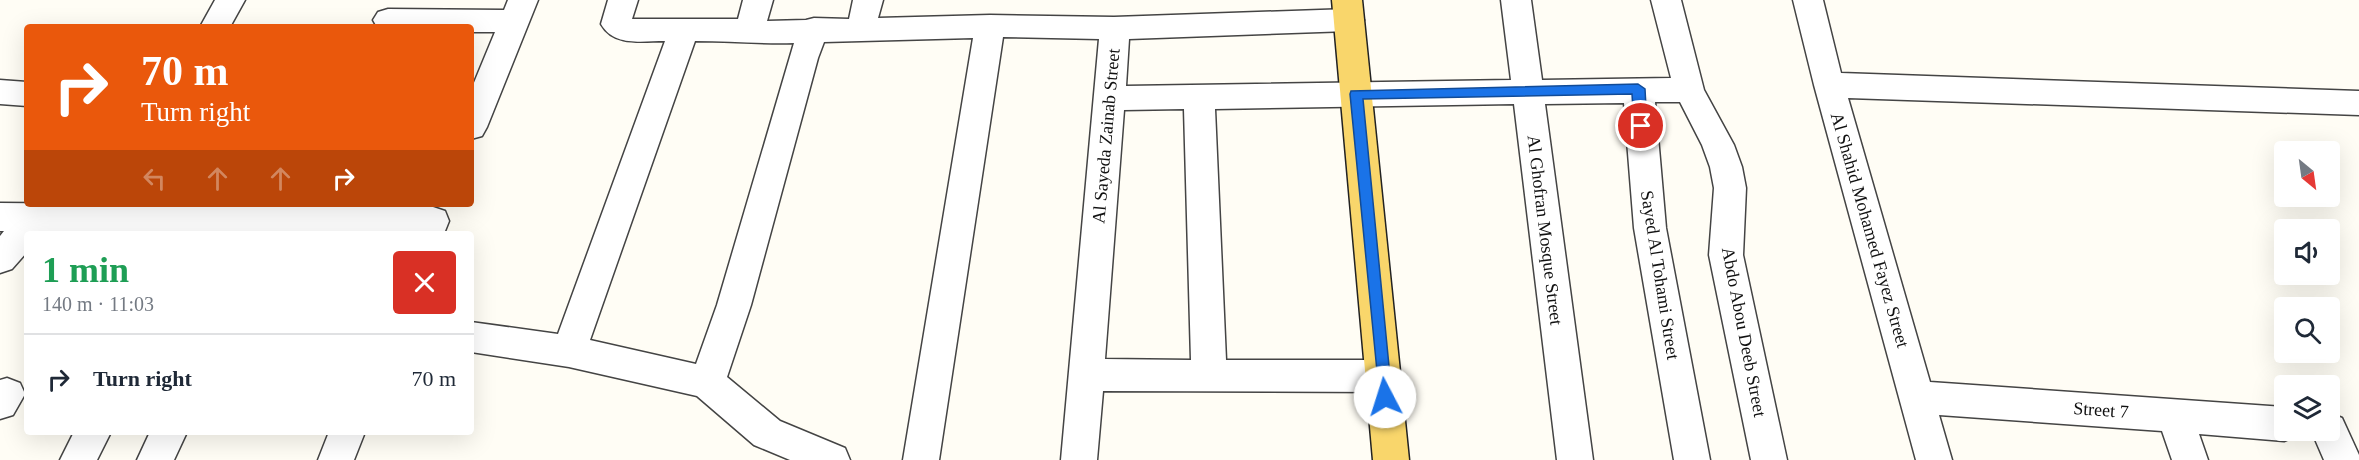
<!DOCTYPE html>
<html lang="en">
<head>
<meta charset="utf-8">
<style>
	body { margin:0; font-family:"Times New Roman",serif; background:#f2f2f3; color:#1f2937; height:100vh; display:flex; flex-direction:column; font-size:22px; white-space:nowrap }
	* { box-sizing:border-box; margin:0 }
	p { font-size:20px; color:#747a83 }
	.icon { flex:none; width:33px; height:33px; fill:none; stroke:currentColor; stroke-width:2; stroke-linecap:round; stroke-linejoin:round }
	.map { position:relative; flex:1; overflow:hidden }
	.panel { position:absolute; left:24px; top:231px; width:450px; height:204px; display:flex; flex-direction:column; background:#fff; border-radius:6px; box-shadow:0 6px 24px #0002 }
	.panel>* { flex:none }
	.top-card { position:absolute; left:24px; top:24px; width:450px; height:183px; border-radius:6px; box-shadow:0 6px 24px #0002; background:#ea580c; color:#fff; overflow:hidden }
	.needle { width:39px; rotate:151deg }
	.tools { position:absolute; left:2274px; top:141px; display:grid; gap:12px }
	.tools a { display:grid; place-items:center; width:66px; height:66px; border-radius:6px; background:#fff; box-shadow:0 6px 24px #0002; font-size:30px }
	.pin { position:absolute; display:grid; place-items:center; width:51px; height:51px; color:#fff; margin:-26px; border:3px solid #fff; border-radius:50%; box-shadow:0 2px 6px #0007 }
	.me { position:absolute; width:66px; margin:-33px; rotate:355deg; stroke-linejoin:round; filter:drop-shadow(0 0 4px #0008) }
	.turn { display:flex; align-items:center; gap:21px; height:126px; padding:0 18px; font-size:27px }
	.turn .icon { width:78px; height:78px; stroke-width:2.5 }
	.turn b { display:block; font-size:42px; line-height:51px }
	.lanes { display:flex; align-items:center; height:57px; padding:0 18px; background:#0003; justify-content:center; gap:30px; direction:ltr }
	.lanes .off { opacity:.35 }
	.round { display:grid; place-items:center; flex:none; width:63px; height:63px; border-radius:6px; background:#f2f2f3 }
	.headline { display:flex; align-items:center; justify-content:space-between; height:102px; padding:0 18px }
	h1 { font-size:36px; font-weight:700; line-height:45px; color:#1e9e55 }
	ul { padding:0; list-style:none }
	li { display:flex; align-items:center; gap:18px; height:90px; padding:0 18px; border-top:2px solid #e0e1e3 }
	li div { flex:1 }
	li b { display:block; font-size:22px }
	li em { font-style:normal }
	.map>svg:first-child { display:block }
</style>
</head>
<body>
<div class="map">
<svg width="2359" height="460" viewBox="0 0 2359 460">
	<rect width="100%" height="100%" fill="#fffdf5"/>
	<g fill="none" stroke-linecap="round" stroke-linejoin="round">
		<!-- minor casing -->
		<g stroke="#444" stroke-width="3">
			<path id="minor" d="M215,0H245L230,27H200Z
				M508,0H538L487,127L482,136L471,139V90L495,32H471V27H377L373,20L378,12L388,9L504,10Z
				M608,0H638L632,19H738L743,0H773L767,21L806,20L814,18L849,19L853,0H883L878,18L990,15L1114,17L1349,9L1359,12L1364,20L1359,28L1349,31L1129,39L1126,86L1511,80L1501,0H1531L1542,80L1671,78L1651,0H1681L1704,90L1734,145L1742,167L1746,188L1743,255L1787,460H1751L1709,255L1714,188L1710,167L1702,145L1680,102H1655L1666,228L1710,460H1674L1634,228L1624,103L1545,104L1593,460H1557L1514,104L1215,109L1226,360H1383L1396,365L1401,376L1396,387L1383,392L1103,391L1097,460H1061L1099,39L1003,37L939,460H903L973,38L824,42L818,58L751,305L727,377L780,421L845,448L850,460H790L754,445L697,396L569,367L471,352V322L558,334L665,41C642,41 614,47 601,24ZM695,41C728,41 760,44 794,43L717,305L696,364L590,340ZM1184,109L1191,360L1105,359L1124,110Z
				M1793,0H1823L1841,73L2359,91V115L1848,98L1930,382L2284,407V430H2299L2297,436L2284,441L2199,434L2208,460H2172L2162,431L1939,415L1952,460H1916L1814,85Z
				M0,80L27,82V106L0,104Z
				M0,203L433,207L445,211L449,221L445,231L435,234L45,231L42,234H27V252L12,269L0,273V236L4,231H0Z
				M7,378L20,383L25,394L13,415L0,419V380Z
				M2330,413L2342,418L2359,455V460H2324L2311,430H2330Z
				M74,432H111L97,460H60Z
				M150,432H187L174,460H137Z
				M329,432H365L354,460H318Z"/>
		</g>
		<!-- major casing -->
		<g stroke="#222" stroke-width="3">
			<path id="major" d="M1332,0H1362L1409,460H1373Z"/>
		</g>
		<!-- minor -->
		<use href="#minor" fill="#fff" fill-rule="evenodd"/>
		<!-- major -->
		<use href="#major" fill="#f9d66b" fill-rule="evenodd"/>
	</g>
	<!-- route -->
	<path fill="#1a73e8" stroke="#114b97" stroke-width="1.5" d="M1638,84L1645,89L1647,126L1641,131L1634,126L1632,94L1363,99L1392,397L1390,402L1385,404L1380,402L1350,94L1351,91Z"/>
	<g text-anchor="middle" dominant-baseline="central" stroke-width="6" stroke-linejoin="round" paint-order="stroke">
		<!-- street labels -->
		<g font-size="18" fill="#111" stroke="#fff">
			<text transform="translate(1106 136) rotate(-85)">Al Sayeda Zainab Street</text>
			<text transform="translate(1545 230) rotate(83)">Al Ghofran Mosque Street</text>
			<text transform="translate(1870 230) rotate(74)">Al Shahid Mohamed Fayez Street</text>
			<text transform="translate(1660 275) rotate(81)">Sayed Al Tohami Street</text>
			<text transform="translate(1744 332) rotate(79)">Abdo Abou Deeb Street</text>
			<text transform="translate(2101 410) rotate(4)">Street 7</text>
		</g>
	</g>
</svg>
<div class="tools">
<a><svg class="needle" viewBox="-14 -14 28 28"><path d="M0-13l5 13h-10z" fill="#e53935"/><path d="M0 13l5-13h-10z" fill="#747a83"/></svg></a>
<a><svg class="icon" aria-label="sound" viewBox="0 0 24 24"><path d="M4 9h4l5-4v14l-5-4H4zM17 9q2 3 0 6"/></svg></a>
<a><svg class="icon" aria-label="search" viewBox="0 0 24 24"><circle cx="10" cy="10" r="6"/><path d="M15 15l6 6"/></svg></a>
<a><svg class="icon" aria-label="layers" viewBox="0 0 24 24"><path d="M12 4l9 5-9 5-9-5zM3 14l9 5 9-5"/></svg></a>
</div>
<div class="pin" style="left:1641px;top:126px;background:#d93025"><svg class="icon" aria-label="arrive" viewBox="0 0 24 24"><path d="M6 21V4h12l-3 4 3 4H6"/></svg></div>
<svg class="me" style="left:1385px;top:397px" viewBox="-20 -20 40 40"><circle r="19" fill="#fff"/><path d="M0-13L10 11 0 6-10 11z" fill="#1a73e8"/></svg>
<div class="top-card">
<div class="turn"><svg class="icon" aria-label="right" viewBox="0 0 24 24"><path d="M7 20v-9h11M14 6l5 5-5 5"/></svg><div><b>70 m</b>Turn right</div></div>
<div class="lanes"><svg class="icon off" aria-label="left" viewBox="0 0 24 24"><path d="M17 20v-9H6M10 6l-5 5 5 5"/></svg><svg class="icon off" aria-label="ahead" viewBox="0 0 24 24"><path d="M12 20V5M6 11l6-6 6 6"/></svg><svg class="icon off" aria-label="ahead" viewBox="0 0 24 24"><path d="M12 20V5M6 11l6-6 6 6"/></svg><svg class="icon" aria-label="right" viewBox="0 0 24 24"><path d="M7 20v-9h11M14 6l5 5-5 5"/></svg></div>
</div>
<section class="panel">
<div class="headline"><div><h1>1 min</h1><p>140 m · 11:03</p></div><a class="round" style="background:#d93025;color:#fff"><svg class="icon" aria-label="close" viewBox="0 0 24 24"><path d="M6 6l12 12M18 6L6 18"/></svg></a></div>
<ul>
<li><svg class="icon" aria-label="right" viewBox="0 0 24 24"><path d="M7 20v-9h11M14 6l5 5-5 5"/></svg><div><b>Turn right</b></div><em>70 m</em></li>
</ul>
</section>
</div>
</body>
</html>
